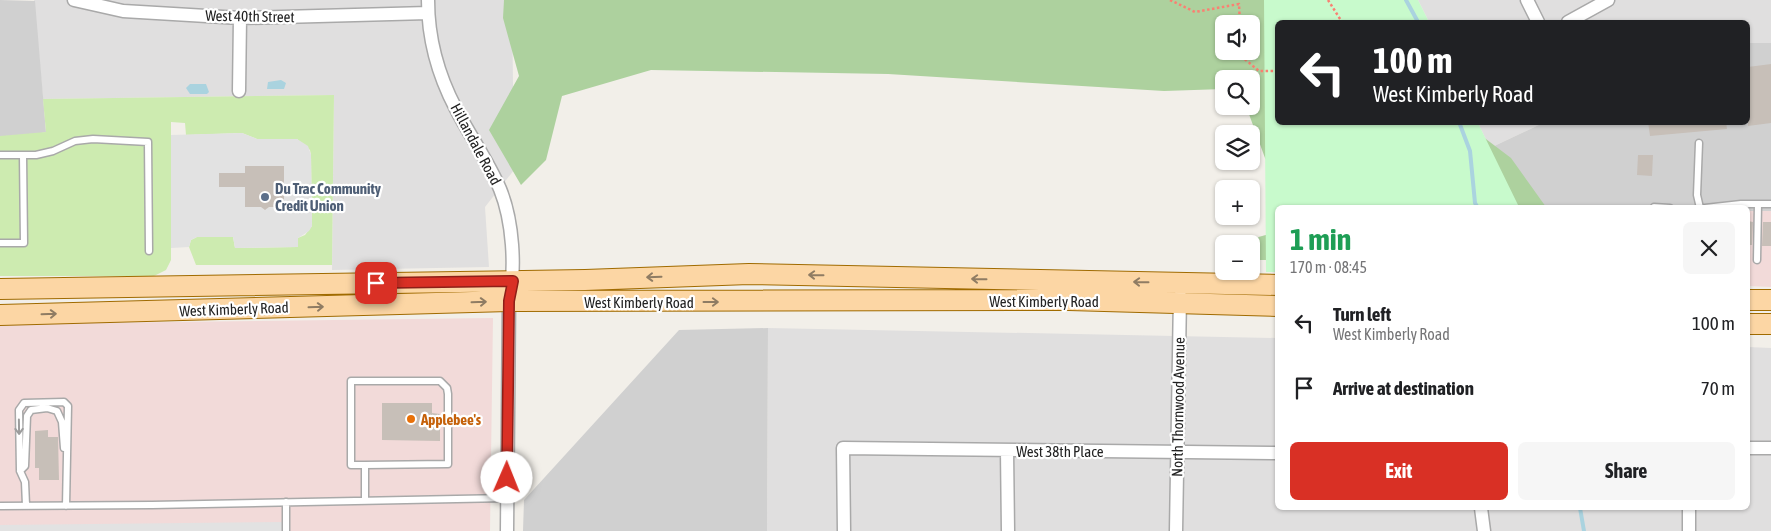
<!DOCTYPE html>
<html lang="en">
<head>
<meta charset="utf-8">
<style>
	body { margin:0; font-family:"Asap Condensed",sans-serif; background:#f6f6f6; color:#202124; height:100vh; display:flex; flex-direction:column; font-size:19px; white-space:nowrap }
	* { box-sizing:border-box; margin:0 }
	p { font-size:16px; color:#757577 }
	.icon { flex:none; width:28px; height:28px; fill:none; stroke:currentColor; stroke-width:2; stroke-linecap:round; stroke-linejoin:round }
	.map { position:relative; flex:1; overflow:hidden }
	.panel { position:absolute; left:1275px; top:205px; width:475px; height:305px; display:flex; flex-direction:column; background:#fff; border-radius:8px; box-shadow:0 1px 4px #0004 }
	.panel>* { flex:none }
	.hud { position:absolute; left:1275px; top:20px; width:475px; height:105px; border-radius:8px; box-shadow:0 1px 4px #0004; background:#202124; color:#fff; overflow:hidden }
	.tools { position:absolute; left:1215px; top:15px; display:grid; gap:10px }
	.tools a { display:grid; place-items:center; width:45px; height:45px; border-radius:8px; background:#fff; box-shadow:0 1px 4px #0004; font-size:25px }
	.pin { position:absolute; display:grid; place-items:center; width:42px; height:42px; color:#fff; margin:-21px; border-radius:10px; box-shadow:0 2px 8px #0006 }
	.me { position:absolute; width:55px; margin:-28px; rotate:1deg; stroke-linejoin:round; filter:drop-shadow(0 0 4px #0008) }
	.turn { display:flex; align-items:center; gap:18px; height:105px; padding:0 15px; font-size:22px }
	.turn .icon { width:65px; height:65px; stroke-width:2.5 }
	.turn b { display:block; font-size:35px; line-height:42px }
	.round { display:grid; place-items:center; flex:none; width:52px; height:52px; border-radius:8px; background:#f6f6f6 }
	.summary { display:flex; align-items:center; justify-content:space-between; height:85px; padding:0 15px }
	h1 { font-size:30px; font-weight:700; line-height:38px; color:#1e9e55 }
	.cta { display:flex; gap:10px; margin-top:auto; padding:10px 15px }
	.cta a { flex:1; height:58px; border-radius:8px; background:#d93025; color:#fff; font-size:20px; font-weight:700; line-height:58px; text-align:center }
	.cta a+a { background:#f6f6f6; color:#202124 }
	ul { padding:0; list-style:none }
	li { display:flex; align-items:center; gap:15px; height:65px; padding:0 15px }
	li div { flex:1 }
	li b { display:block; font-size:19px }
	li em { font-style:normal }
	.map>svg:first-child { display:block }
</style>
</head>
<body>
<div class="map">
<svg width="1771" height="531" viewBox="0 0 1771 531">
	<rect width="100%" height="100%" fill="#f2efe9"/>
	<!-- residential -->
	<path fill="#e0dfdf" d="M34,0H512L514,170L485,207L489,267L332,270L334,95L43,99Z
		M1418,0H1771V43H1748V22H1429Z
		M1478,123H1543L1490,148Z
		M768,328L1277,338L1278,508H1748V347L1771,348V531H767Z"/>
	<!-- commercial -->
	<path fill="#f2dad9" d="M1748,211H1771V287L1748,286Z
		M493,318L490,531H0V324Z"/>
	<!-- religious -->
	<path fill="#d0d0d0" d="M0,0L35,1L46,132L0,142Z
		M1748,43H1771V211H1748V208L1519,207L1490,148L1543,123L1748,122Z
		M768,328L767,531H523L524,500L679,330Z"/>
	<!-- grass -->
	<path fill="#cdebb0" d="M334,95L332,265H196L189,247L191,240L197,237H233L235,248L297,247L298,238L305,235L312,226L311,155L310,150L297,139H257L242,133L186,135L185,123L171,122V260L166,270L154,276H0V136L46,132L43,99Z"/>
	<!-- forest -->
	<path fill="#add19e" fill-rule="evenodd" d="M504,0H1409L1278,22V122L1474,130L1511,158L1546,207H1295L1296,203L1265,158L1246,106H1251V79H1224V89L1164,91L888,74L651,70L562,96L546,160L521,185L489,130L519,76L503,18ZM1224,24H1251V51H1224Z
		M1277,232V260H1260L1251,250V244L1244,241Z"/>
	<!-- park -->
	<path fill="#c8facc" d="M1264,0H1418L1429,22H1278V122L1478,123L1519,207L1278,208L1277,272H1266Z"/>
	<!-- parking -->
	<path fill="#e2e2e2" d="M242,133L257,139H297L308,146L311,155L312,226L309,231L298,238V247L235,248L233,237H197L191,240L189,247L171,248V135Z
		M290,522V531H0V525Z"/>
	<!-- water -->
	<path fill="#aad3df" d="M281,80L286,83L284,89H267L268,82Z
		M190,84H206L209,92L207,94H190L186,88Z"/>
	<g fill="none" stroke-linecap="round" stroke-linejoin="round">
		<!-- stream -->
		<path stroke="#aad3df" stroke-width="4" d="M1406,0L1418,22
			M1459,122L1470,151L1475,203L1478,208
			M1580,508L1584,531"/>
	</g>
	<!-- building -->
	<path fill="#c7bfb8" d="M1771,64V123L1748,126V67Z
		M1648,122H1726L1727,129L1650,136Z
		M1638,155H1653L1652,176L1637,175Z
		M245,166H284V207H269L265,210L261,207H245V187H219V173H245Z
		M1748,221L1753,222L1752,245H1748Z
		M1763,222H1771V246H1762Z
		M382,403H432V413L440,414V441L382,440Z
		M48,430V437H58L59,480H39V468H35V431Z"/>
	<g fill="none" stroke-linecap="round" stroke-linejoin="round">
		<!-- service casing -->
		<g stroke="#a9a9a9" stroke-width="9">
			<path id="service" d="M1699,143L1697,195L1700,208
				M0,155H36L53,151L75,141L93,139L148,142L149,251
				M1654,207L1670,208
				M1705,208L1741,204H1771
				M0,243H24L23,155
				M1757,260L1758,204
				M20,471L25,466L27,416L31,410L47,408L57,411L62,422L64,448
				M365,500V465L448,464V394L447,388L440,381H351V465H365
				M286,502V531
				M26,505L25,482L20,471L19,410L24,403L64,402L68,406L66,506
				M0,506L152,505L507,498"/>
		</g>
		<!-- minor casing -->
		<g stroke="#a9a9a9" stroke-width="15">
			<path id="minor" d="M74,0L123,11L240,18L428,13
				M428,0C428,38 438,75 456,109C470,136 488,161 500,189C513,221 516,268 509,301L507,531
				M1527,0L1538,22
				M1568,22L1608,0
				M239,91L240,18
				M1748,448H1771
				M1007,451L1008,531
				M1481,508L1484,531
				M844,531L843,448L1278,453
				M1176,531L1180,296
				M1689,531V508"/>
		</g>
		<!-- primary casing -->
		<g stroke="#a06b00" stroke-width="22">
			<path id="primary" d="M0,289L585,280L749,274L1278,285
				M1748,300H1771
				M0,315L509,301L1069,300L1278,306
				M1748,324H1771"/>
		</g>
		<!-- path -->
		<path stroke="#fa8072" stroke-width="2.5" stroke-dasharray="2.5 2.5" stroke-linecap="butt" d="M1170,0L1195,12L1239,4L1240,24
			M1328,0L1342,22
			M1241,51V56L1259,71H1278"/>
		<!-- service -->
		<use href="#service" stroke="#fff" stroke-width="6"/>
		<!-- minor -->
		<use href="#minor" stroke="#fff" stroke-width="12"/>
		<!-- primary -->
		<use href="#primary" stroke="#fcd6a4" stroke-width="20"/>
	</g>
	<!-- one-way arrows -->
	<defs><path id="oneway-shaft" d="M-6 0H5M1.5-3L5.5 0L1.5 3" fill="none" stroke-width="1.6" stroke-linecap="round" stroke-linejoin="round" transform="scale(1.25)"/></defs>
	<g stroke="#8f7c63">
		<use href="#oneway-shaft" transform="translate(816 275) rotate(-179)"/>
		<use href="#oneway-shaft" transform="translate(654 277) rotate(178)"/>
		<use href="#oneway-shaft" transform="translate(979 279) rotate(-179)"/>
		<use href="#oneway-shaft" transform="translate(1141 282) rotate(-179)"/>
		<use href="#oneway-shaft" transform="translate(479 302) rotate(-2)"/>
		<use href="#oneway-shaft" transform="translate(711 302)"/>
		<use href="#oneway-shaft" transform="translate(316 307) rotate(-2)"/>
		<use href="#oneway-shaft" transform="translate(49 314) rotate(-2)"/>
	</g>
	<use stroke="#9c9c9c" href="#oneway-shaft" transform="translate(19 427) rotate(89)"/>
	<g fill="none" stroke-linecap="round" stroke-linejoin="round">
		<!-- route casing -->
		<g stroke="#8d1f18" stroke-width="12">
			<path id="route" d="M376,283L513,281L509,301L507,478"/>
		</g>
		<!-- route -->
		<use href="#route" stroke="#d93025" stroke-width="9"/>
	</g>
	<!-- markers -->
	<circle fill="#5c6f8a" stroke="#fff" stroke-width="2" cx="265" cy="197" r="5"/>
	<circle fill="#e8710a" stroke="#fff" stroke-width="2" cx="411" cy="419" r="5"/>
	<g text-anchor="middle" dominant-baseline="central" stroke-width="4.5" stroke-linejoin="round" paint-order="stroke">
		<!-- street labels -->
		<g font-size="15" fill="#222" stroke="#fff">
			<text transform="translate(250 16) rotate(1)">West 40th Street</text>
			<text transform="translate(476 144) rotate(62)">Hillandale Road</text>
			<text x="1044" y="301">West Kimberly Road</text>
			<text x="639" y="302">West Kimberly Road</text>
			<text transform="translate(234 309) rotate(-2)">West Kimberly Road</text>
			<text transform="translate(1178 407) rotate(-89)">North Thornwood Avenue</text>
			<text x="1060" y="451">West 38th Place</text>
		</g>
		<!-- service labels -->
		<g font-size="15" font-weight="bold" fill="#4e5e75" stroke="#fff" text-anchor="start">
			<text x="275" y="188">Du Trac Community<tspan x="275" dy="17">Credit Union</tspan></text>
		</g>
		<!-- food labels -->
		<g font-size="15" font-weight="bold" fill="#c56008" stroke="#fff" text-anchor="start">
			<text x="421" y="419">Applebee's</text>
		</g>
	</g>
</svg>
<div class="tools">
<a><svg class="icon" aria-label="sound" viewBox="0 0 24 24"><path d="M4 9h4l5-4v14l-5-4H4zM17 9q2 3 0 6"/></svg></a>
<a><svg class="icon" aria-label="search" viewBox="0 0 24 24"><circle cx="10" cy="10" r="6"/><path d="M15 15l6 6"/></svg></a>
<a><svg class="icon" aria-label="layers" viewBox="0 0 24 24"><path d="M12 4l9 5-9 5-9-5zM3 14l9 5 9-5"/></svg></a>
<a>+</a>
<a>−</a>
</div>
<div class="pin" style="left:376px;top:283px;background:#d93025"><svg class="icon" aria-label="arrive" viewBox="0 0 24 24"><path d="M6 21V4h12l-3 4 3 4H6"/></svg></div>
<svg class="me" style="left:507px;top:478px" viewBox="-20 -20 40 40"><circle r="19" fill="#fff"/><path d="M0-13L10 11 0 6-10 11z" fill="#d93025"/></svg>
<div class="hud">
<div class="turn"><svg class="icon" aria-label="left" viewBox="0 0 24 24"><path d="M17 20v-9H6M10 6l-5 5 5 5"/></svg><div><b>100 m</b>West Kimberly Road</div></div>
</div>
<section class="panel">
<div class="summary"><div><h1>1 min</h1><p>170 m · 08:45</p></div><a class="round"><svg class="icon" aria-label="close" viewBox="0 0 24 24"><path d="M6 6l12 12M18 6L6 18"/></svg></a></div>
<ul>
<li><svg class="icon" aria-label="left" viewBox="0 0 24 24"><path d="M17 20v-9H6M10 6l-5 5 5 5"/></svg><div><b>Turn left</b><p>West Kimberly Road</p></div><em>100 m</em></li>
<li><svg class="icon" aria-label="arrive" viewBox="0 0 24 24"><path d="M6 21V4h12l-3 4 3 4H6"/></svg><div><b>Arrive at destination</b></div><em>70 m</em></li>
</ul>
<div class="cta"><a>Exit</a><a>Share</a></div>
</section>
</div>
</body>
</html>
